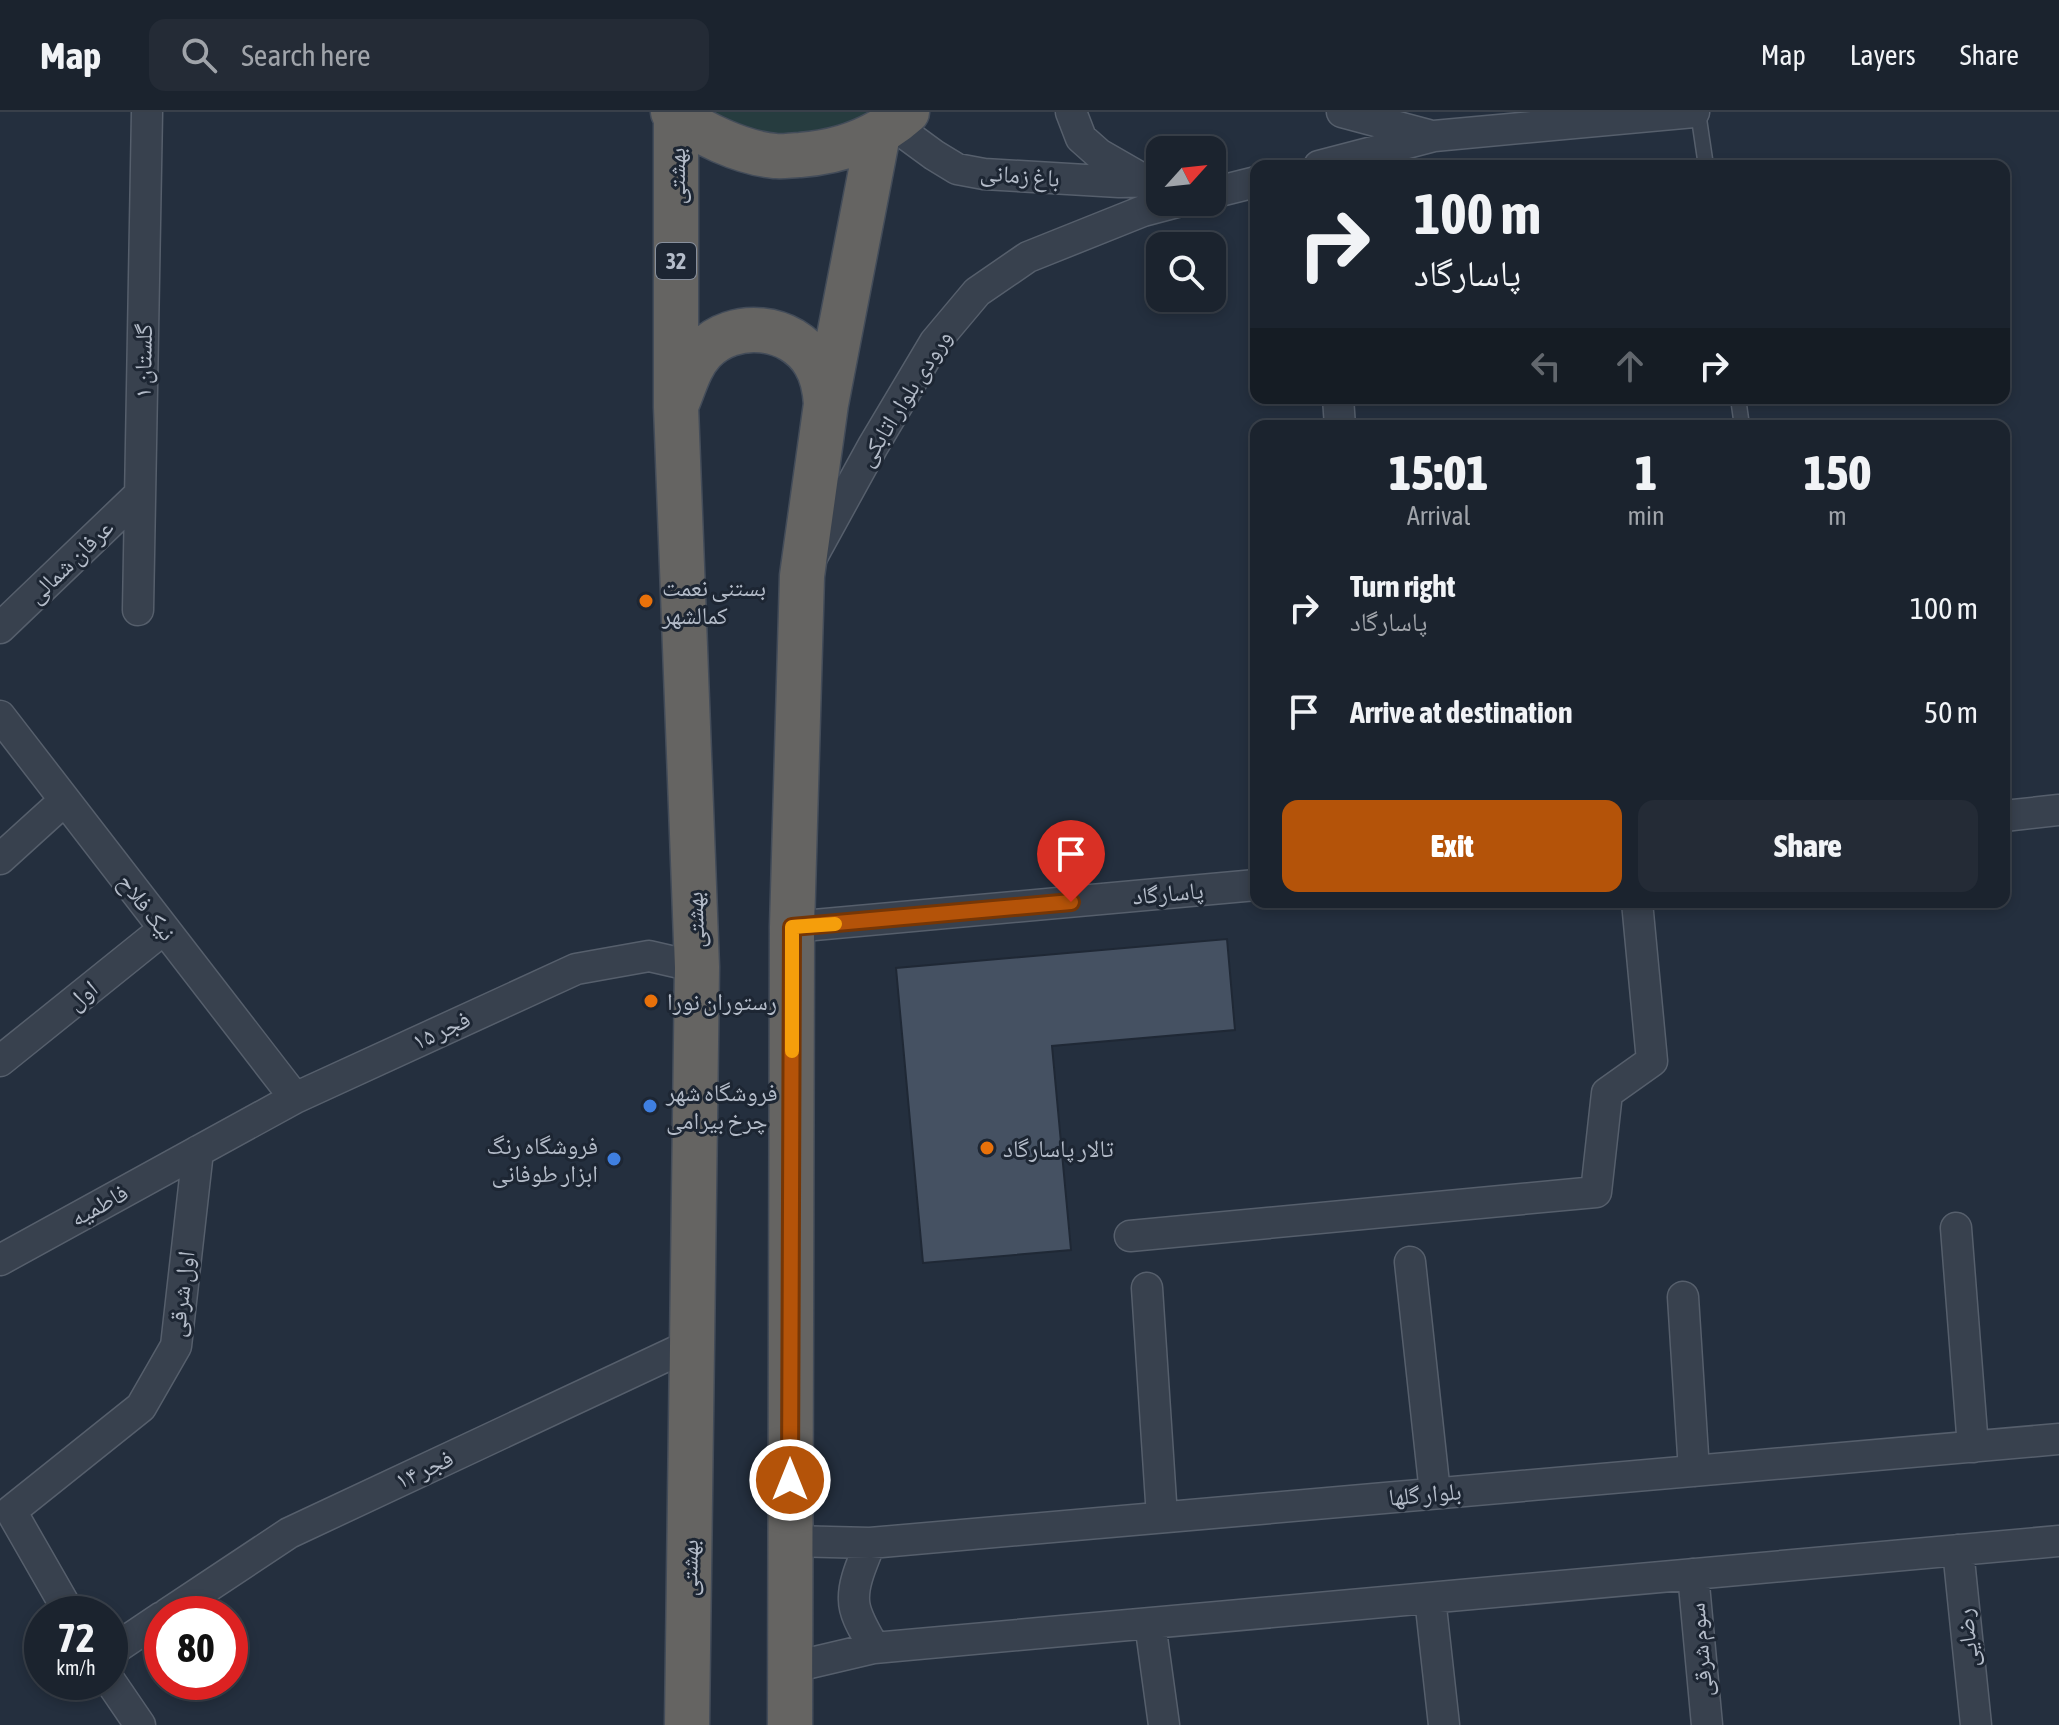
<!DOCTYPE html>
<html lang="en">
<head>
<meta charset="utf-8">
<style>
	body { margin:0; font-family:"Asap Condensed","Noto Naskh Arabic",sans-serif; background:#242b36; color:#f1f3f6; height:100vh; display:flex; flex-direction:column; font-size:30px; white-space:nowrap }
	* { box-sizing:border-box; margin:0 }
	p { font-size:26px; color:#a0a4aa }
	.icon { flex:none; width:44px; height:44px; fill:none; stroke:currentColor; stroke-width:2; stroke-linecap:round; stroke-linejoin:round }
	.map { position:relative; flex:1; overflow:hidden }
	.sheet { position:absolute; left:1250px; top:308px; width:760px; height:488px; display:flex; flex-direction:column; background:#1b232e; border-radius:16px; box-shadow:0 4px 12px #0003,0 0 0 2px #39404a }
	.sheet>* { flex:none }
	.hud { position:absolute; left:1250px; top:48px; width:760px; height:244px; border-radius:16px; box-shadow:0 4px 12px #0003,0 0 0 2px #39404a; background:#1b232e; color:#f1f3f6; overflow:hidden }
	.needle { width:52px; rotate:63deg }
	.fabs { position:absolute; left:1146px; top:24px; display:grid; gap:16px }
	.fabs a { display:grid; place-items:center; width:80px; height:80px; border-radius:16px; background:#1b232e; box-shadow:0 4px 12px #0003,0 0 0 2px #39404a; font-size:40px }
	.speed { position:absolute; left:24px; top:1484px; display:flex; gap:16px; font-size:40px; font-weight:700; text-align:center }
	.speed>* { display:grid; place-content:center; width:104px; height:104px; border-radius:50%; background:#1b232e; box-shadow:0 4px 12px #0003,0 0 0 2px #39404a; line-height:1 }
	.speed small { font-size:20px; font-weight:400 }
	.speed .limit { border:12px solid #d22; background:#fff; color:#111 }
	.pin { position:absolute; display:grid; place-items:center; width:68px; height:68px; color:#fff; margin:-82px -34px; border-radius:50% 50% 50% 0; rotate:-45deg; box-shadow:0 0 8px #0007 }
	.pin .icon { rotate:45deg }
	.me { position:absolute; width:88px; margin:-44px; rotate:0deg; stroke-linejoin:round; filter:drop-shadow(0 0 6px #0008) }
	.turn { display:flex; align-items:center; gap:28px; height:168px; padding:0 32px; font-size:36px }
	.turn .icon { width:104px; height:104px; stroke-width:2.5 }
	.turn b { display:block; font-size:56px; line-height:68px }
	.lanes { display:flex; align-items:center; height:76px; padding:0 32px; background:#0003; justify-content:center; gap:40px; direction:ltr }
	.lanes .off { opacity:.35 }
	.eta { display:flex; justify-content:space-evenly; align-items:center; height:136px; text-align:center }
	.eta b { font-size:48px; font-weight:800; line-height:56px }
	.action { display:flex; gap:16px; margin-top:auto; padding:16px 32px }
	.action a { flex:1; height:92px; border-radius:16px; background:#b45309; color:#fff; font-size:32px; font-weight:800; line-height:92px; text-align:center }
	.action a+a { background:#242b36; color:#f1f3f6 }
	ul { padding:0; list-style:none }
	li { display:flex; align-items:center; gap:24px; height:104px; padding:0 32px }
	li div { flex:1 }
	li b { display:block; font-size:30px }
	li em { font-style:normal }
	header { display:flex; align-items:center; gap:48px; box-sizing:border-box; height:112px; padding:0 40px; background:#1b232e; border-bottom:2px solid #39404a }
	header strong { font-size:38px }
	nav { display:flex; gap:44px; margin-inline-start:auto; font-size:28px }
	.search { width:560px; height:72px; background:#242b36; display:flex; align-items:center; gap:20px; box-sizing:border-box; padding:0 28px; border-radius:16px; color:#a0a4aa; font-size:30px }
	.map>svg:first-child { display:block }
</style>
</head>
<body>
<header>
<strong>Map</strong>
<div class="search"><svg class="icon" aria-label="search" viewBox="0 0 24 24"><circle cx="10" cy="10" r="6"/><path d="M15 15l6 6"/></svg>Search here</div>
<nav><a>Map</a><a>Layers</a><a>Share</a></nav>
</header>
<div class="map">
<svg width="2059" height="1613" viewBox="0 0 2059 1613">
	<rect width="100%" height="100%" fill="#242f3e"/>
	<!-- green -->
	<path fill="#263c3f" d="M702,0H878L815,26H762Z"/>
	<!-- building -->
	<path fill="#455162" stroke="#1f2835" stroke-width="2" d="M1227,827L1235,918L1052,934L1071,1138L923,1151L896,856Z"/>
	<g fill="none" stroke-linecap="round" stroke-linejoin="round">
		<!-- service casing -->
		<g stroke="#565f6c" stroke-width="17">
			<path id="service" d="M1698,0L1706,54
				M1738,286L1742,314"/>
		</g>
		<!-- minor casing -->
		<g stroke="#565f6c" stroke-width="33">
			<path id="minor" d="M1071,0L1081,26L1099,42L1146,69
				M1342,0L1428,23
				M893,13L934,43L957,57L984,62L1119,70L1160,69
				M1319,54L1434,24L1694,0
				M1212,81L1256,70
				M1338,286L1340,314
				M812,445L873,334L935,230L977,180L1028,145L1143,99L1177,90
				M138,498L147,0
				M0,516L140,382
				M0,604L295,986
				M2004,704L2059,698
				M0,747L65,688
				M792,815L1256,773
				M0,949L164,817
				M1956,1116L1973,1335
				M1130,1124L1596,1080L1607,981L1652,949L1637,790
				M0,1148L295,986L576,857L649,844L697,855
				M1410,1150L1435,1381
				M1147,1176L1162,1405
				M1683,1185L1694,1359
				M790,1429L870,1431L2059,1327
				M870,1431C864,1448 853,1469 854,1488C854,1504 867,1522 874,1536
				M1958,1438L1976,1613
				M1693,1462L1707,1613
				M1430,1486L1444,1613
				M70,1502L11,1399L141,1295L176,1234L198,1039
				M167,1502L289,1421L692,1232
				M1150,1511L1164,1613
				M110,1540L162,1505
				M789,1556L874,1536L2059,1429
				M110,1569L140,1613"/>
		</g>
		<!-- trunk casing -->
		<g stroke="#434c59" stroke-width="47">
			<path id="trunk" d="M673,0C698,21 742,41 775,44C783,45 792,43 800,43C840,40 877,27 907,0
				M676,3V295L697,855L687,1613
				M678,289C685,272 690,253 703,239C733,207 792,212 815,251C823,264 825,277 826,292
				M790,1613L792,815L802,464L826,292L878,22"/>
		</g>
		<!-- service -->
		<use href="#service" stroke="#38414e" stroke-width="14"/>
		<!-- minor -->
		<use href="#minor" stroke="#38414e" stroke-width="30"/>
		<!-- trunk -->
		<use href="#trunk" stroke="#656462" stroke-width="44"/>
	</g>
	<g fill="none" stroke-linecap="round" stroke-linejoin="round">
		<!-- route casing -->
		<g stroke="#753606" stroke-width="20">
			<path id="route" d="M790,1368L792,815L1071,790"/>
		</g>
		<!-- route -->
		<use href="#route" stroke="#b45309" stroke-width="14"/>
		<!-- slow -->
		<path stroke="#f59e0b" stroke-width="14" d="M792,939V815L835,812"/>
	</g>
	<!-- markers -->
	<g fill="#e8710a" stroke="#1d2633" stroke-width="3">
		<circle cx="646" cy="489" r="8"/>
		<circle cx="651" cy="889" r="8"/>
		<circle cx="987" cy="1036" r="8"/>
	</g>
	<g fill="#3f7fe0" stroke="#1d2633" stroke-width="3">
		<circle cx="650" cy="994" r="8"/>
		<circle cx="614" cy="1047" r="8"/>
	</g>
	<g text-anchor="middle" dominant-baseline="central" stroke-width="6" stroke-linejoin="round" paint-order="stroke">
		<!-- shield labels -->
		<rect fill="#1d2633" stroke="#878f9c" stroke-width="2" x="656" y="131" width="40" height="36" rx="6"/>
		<g font-size="22" font-weight="bold" fill="#b4bcc9">
			<text x="676" y="149">32</text>
		</g>
		<!-- street labels -->
		<g font-size="24" fill="#b4bcc9" stroke="#1d2633">
			<text transform="translate(1020 63) rotate(5)">باغ زمانی</text>
			<text transform="translate(676 64) rotate(-90)">بهشتی</text>
			<text transform="translate(143 249) rotate(-89)">گلستان ۱</text>
			<text transform="translate(904 286) rotate(-58)">ورودی بلوار اتابکی</text>
			<text transform="translate(70 449) rotate(-44)">عرفان شمالی</text>
			<text transform="translate(1168 781) rotate(-5)">پاسارگاد</text>
			<text transform="translate(147 795) rotate(52)">نیک فلاح</text>
			<text transform="translate(695 808) rotate(-92)">بهشتی</text>
			<text transform="translate(82 883) rotate(-39)">اول</text>
			<text transform="translate(441 918) rotate(-25)">فجر ۱۵</text>
			<text transform="translate(99 1093) rotate(-29)">فاطمیه</text>
			<text transform="translate(181 1182) rotate(-83)">اول شرقی</text>
			<text transform="translate(424 1357) rotate(-25)">فجر ۱۴</text>
			<text transform="translate(1425 1382) rotate(-5)">بلوار گلها</text>
			<text transform="translate(689 1456) rotate(-89)">بهشتی</text>
			<text transform="translate(1967 1526) rotate(-96)">رضایی</text>
			<text transform="translate(1700 1538) rotate(-95)">سوم شرقی</text>
		</g>
		<!-- poi labels -->
		<g font-size="24" fill="#b4bcc9" stroke="#1d2633" text-anchor="start">
			<text x="662" y="475">بستنی نعمت<tspan x="662" dy="28">کمالشهر</tspan></text>
			<text x="667" y="889">رستوران نورا</text>
			<text x="666" y="980">فروشگاه شهر<tspan x="666" dy="28">چرخ بیرامی</tspan></text>
			<text x="598" y="1033" text-anchor="end">فروشگاه رنگ<tspan x="598" dy="28">ابزار طوفانی</tspan></text>
			<text x="1003" y="1036">تالار پاسارگاد</text>
		</g>
	</g>
</svg>
<div class="fabs">
<a><svg class="needle" viewBox="-14 -14 28 28"><path d="M0-13l5 13h-10z" fill="#e53935"/><path d="M0 13l5-13h-10z" fill="#a0a4aa"/></svg></a>
<a><svg class="icon" aria-label="search" viewBox="0 0 24 24"><circle cx="10" cy="10" r="6"/><path d="M15 15l6 6"/></svg></a>
</div>
<div class="speed"><div>72<small>km/h</small></div><div class="limit">80</div></div>
<div class="pin" style="left:1071px;top:790px;background:#d93025"><svg class="icon" aria-label="arrive" viewBox="0 0 24 24"><path d="M6 21V4h12l-3 4 3 4H6"/></svg></div>
<svg class="me" style="left:790px;top:1368px" viewBox="-20 -20 40 40"><circle r="17" fill="#b45309" stroke="#fff" stroke-width="3"/><path d="M0-11L8 9 0 5-8 9z" fill="#fff"/></svg>
<div class="hud">
<div class="turn"><svg class="icon" aria-label="right" viewBox="0 0 24 24"><path d="M7 20v-9h11M14 6l5 5-5 5"/></svg><div><b>100 m</b>پاسارگاد</div></div>
<div class="lanes"><svg class="icon off" aria-label="left" viewBox="0 0 24 24"><path d="M17 20v-9H6M10 6l-5 5 5 5"/></svg><svg class="icon off" aria-label="ahead" viewBox="0 0 24 24"><path d="M12 20V5M6 11l6-6 6 6"/></svg><svg class="icon" aria-label="right" viewBox="0 0 24 24"><path d="M7 20v-9h11M14 6l5 5-5 5"/></svg></div>
</div>
<section class="sheet">
<div class="eta">
<div><b>15:01</b><p>Arrival</p></div>
<div><b>1</b><p>min</p></div>
<div><b>150</b><p>m</p></div>
</div>
<ul>
<li><svg class="icon" aria-label="right" viewBox="0 0 24 24"><path d="M7 20v-9h11M14 6l5 5-5 5"/></svg><div><b>Turn right</b><p>پاسارگاد</p></div><em>100 m</em></li>
<li><svg class="icon" aria-label="arrive" viewBox="0 0 24 24"><path d="M6 21V4h12l-3 4 3 4H6"/></svg><div><b>Arrive at destination</b></div><em>50 m</em></li>
</ul>
<div class="action"><a>Exit</a><a>Share</a></div>
</section>
</div>
</body>
</html>
